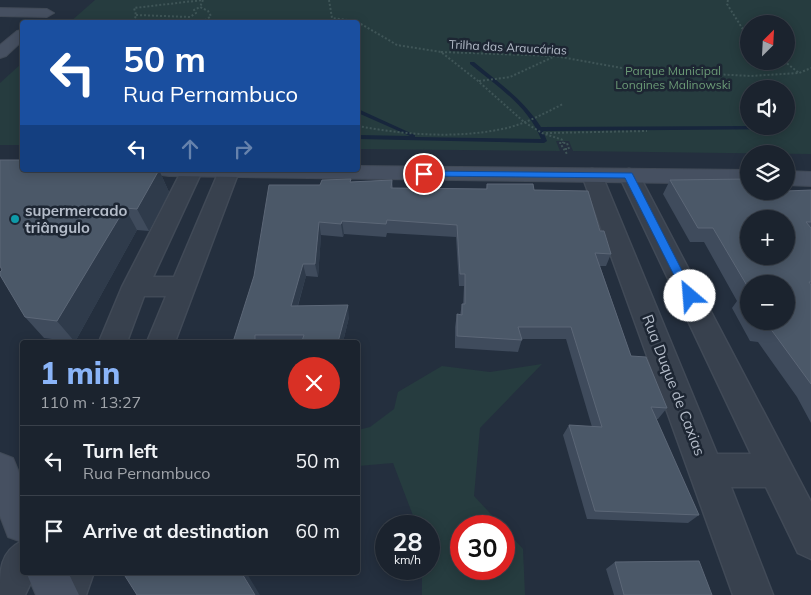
<!DOCTYPE html>
<html lang="en">
<head>
<meta charset="utf-8">
<style>
	body { margin:0; font-family:Mulish,sans-serif; background:#282f3a; color:#f1f3f6; height:100vh; display:flex; flex-direction:column; font-size:19px; white-space:nowrap }
	* { box-sizing:border-box; margin:0 }
	p { font-size:16px; color:#a0a4aa }
	.icon { flex:none; width:28px; height:28px; fill:none; stroke:currentColor; stroke-width:2; stroke-linecap:round; stroke-linejoin:round }
	.map { position:relative; flex:1; overflow:hidden }
	.details { position:absolute; left:20px; top:340px; width:340px; height:235px; display:flex; flex-direction:column; background:#1b232e; border-radius:5px; box-shadow:0 2px 12px #0003,0 0 0 1px #39404a }
	.details>* { flex:none }
	.guide { position:absolute; left:20px; top:20px; width:340px; height:152px; border-radius:5px; box-shadow:0 2px 12px #0003,0 0 0 1px #39404a; background:#1a4fa0; color:#fff; overflow:hidden }
	.needle { width:32px; rotate:24deg }
	.fabs { position:absolute; left:740px; top:15px; display:grid; gap:10px }
	.fabs a { display:grid; place-items:center; width:55px; height:55px; border-radius:50%; background:#1b232e; box-shadow:0 2px 12px #0003,0 0 0 1px #39404a; font-size:25px }
	.speed { position:absolute; left:375px; top:515px; display:flex; gap:10px; font-size:25px; font-weight:700; text-align:center }
	.speed>* { display:grid; place-content:center; width:65px; height:65px; border-radius:50%; background:#1b232e; box-shadow:0 2px 12px #0003,0 0 0 1px #39404a; line-height:1 }
	.speed small { font-size:12px; font-weight:400 }
	.speed .limit { border:8px solid #d22; background:#fff; color:#111 }
	.pin { position:absolute; display:grid; place-items:center; width:42px; height:42px; color:#fff; margin:-21px; border:2px solid #fff; border-radius:50%; box-shadow:0 1px 5px #0007 }
	.me { position:absolute; width:55px; margin:-28px; rotate:333deg; stroke-linejoin:round; filter:drop-shadow(0 0 4px #0008) }
	.turn { display:flex; align-items:center; gap:18px; height:105px; padding:0 20px; font-size:22px }
	.turn .icon { width:65px; height:65px; stroke-width:2.5 }
	.turn b { display:block; font-size:35px; line-height:42px }
	.lanes { display:flex; align-items:center; height:48px; padding:0 20px; background:#0003; justify-content:center; gap:25px; direction:ltr }
	.lanes .off { opacity:.35 }
	.round { display:grid; place-items:center; flex:none; width:52px; height:52px; border-radius:26px; background:#282f3a }
	.summary { display:flex; align-items:center; justify-content:space-between; height:85px; padding:0 20px }
	h1 { font-size:30px; font-weight:800; line-height:38px; color:#8ab4f8 }
	ul { padding:0; list-style:none }
	li { display:flex; align-items:center; gap:15px; height:70px; padding:0 20px; border-top:1px solid #39404a }
	li div { flex:1 }
	li b { display:block; font-size:19px }
	li em { font-style:normal }
	.map>svg:first-child { display:block }
</style>
</head>
<body>
<div class="map">
<svg width="811" height="595" viewBox="0 0 811 595">
	<rect width="100%" height="100%" fill="#242f3e"/>
	<!-- green -->
	<path fill="#263c3f" fill-rule="evenodd" d="M95,0H811V154L573,151L569,141H556L560,151L358,149V22H70ZM749,24H786V61H749ZM749,89H786V126H749Z
		M22,63V145H0V83Z
		M542,364L480,428L474,496L502,526H461V569H504V528L523,549L525,595H422V569H429V526H417L393,463L358,466V430L370,427L394,409L398,392L442,366L490,372Z"/>
	<g fill="none" stroke-linecap="round" stroke-linejoin="round">
		<!-- stream -->
		<path fill="#17263c" fill-rule="evenodd" d="M470,62H474C498,82 524,100 541,127L749,126L787,127L784,129L543,131L547,141L544,143L358,139V135L410,136L358,113V109L415,135V137L541,139C528,106 497,86 470,64Z"/>
		<!-- street casing -->
		<g stroke="#414a57" stroke-width="3">
			<path id="street" d="M592,169L599,171L602,175L717,454H751L619,175L622,171L629,169L636,171L639,175L811,502V559L798,553L766,487H731L773,595H733L582,175L585,171Z
				M182,170L202,171L153,277H174L219,171H239L175,342H147L166,296H144L127,342H99L122,287Z
				M22,541V572H36L25,595H0C0,569 0,552 22,541Z
				M55,572H94L86,595H46Z"/>
		</g>
		<!-- secondary casing -->
		<g stroke="#414a57" stroke-width="2">
			<path id="secondary" d="M0,8L47,9L54,13L47,17L0,16Z
				M22,30V41L6,56L0,58V45L17,31Z
				M358,166L749,170V184L169,176L161,175L158,170H358Z
				M786,171L811,172V186L786,185Z
				M0,453L13,458L22,480V542L8,537L0,516Z
				M26,572H68L79,595H36Z"/>
		</g>
		<!-- path -->
		<path stroke="#3f5557" stroke-width="2" stroke-dasharray="2 2" stroke-linecap="butt" d="M203,0L200,7L208,11L211,16L203,22
			M329,0L332,18L356,21L397,45L441,52L478,81L524,122L542,133L563,140V143
			M728,0L727,4L749,39
			M136,15L190,17L196,13L194,10L200,7
			M134,22L136,15L134,8L203,0
			M441,52L555,56L633,70L751,76L799,73L811,68
			M784,61L799,73
			M479,81L510,77L553,57
			M358,126C406,135 458,139 507,128C527,123 545,113 563,104
			M546,133L647,131
			M565,149H569L567,143H560L567,154"/>
		<!-- street -->
		<use href="#street" fill="#38414e" fill-rule="evenodd"/>
		<!-- secondary -->
		<use href="#secondary" fill="#465061" fill-rule="evenodd"/>
	</g>
	<!-- wall -->
	<path fill="#3f4b5c" fill-rule="evenodd" d="M22,170H97L98,171L159,170L169,192L149,231L137,230L75,342L44,338L25,317L2,270Z
		M392,180L393,188L486,189L487,184L534,190L600,231L611,254L606,266H600L631,356L667,408L658,419H656L699,515L688,523L587,519L563,435L569,425L592,427L566,339H522L518,352L455,348V327L457,314L460,315L462,304H463L464,286H459L456,237L387,233L386,237L344,234L343,237L321,235L318,277L306,276L298,306L349,317L343,342H233L320,185L351,182Z
		M670,180L749,191H786L811,190V423L797,397L758,342L750,341L732,308L737,301L704,242H690L663,194ZM749,284L786,321H749Z
		M615,562L712,595H614L606,569Z"/>
	<!-- shaded-wall -->
	<path fill="#2f3b4b" d="M159,170L169,192L149,231L137,209Z
		M125,208L137,230L75,342L57,321Z
		M342,221L344,234L343,237L341,224Z
		M319,222L321,235L318,277L315,264Z
		M303,264L306,276L294,318L291,306Z
		M348,305L349,317L343,342H338Z
		M241,572H246L260,595H255Z"/>
	<!-- building -->
	<path fill="#4b5868" stroke="#5c6777" fill-rule="evenodd" d="M0,160H22V170H90L89,171L159,170L137,209L125,208L57,321L25,317L0,275V272L2,270L0,266Z
		M351,179L350,182L392,180L391,188L487,189V184H533L534,190L588,191L600,231H604L611,254L595,253L631,356L646,357L667,408L651,407L699,515L595,511L569,425L602,427L571,327H518L522,340L457,336V314L462,315V304H465V274H460L457,225L387,220L386,224L342,221L341,224L319,222L315,264H303L291,306L348,305L338,342L302,341L304,335H255V342H233L254,276L269,185H320L322,180Z
		M749,179V191H786L811,190V222H806L811,228V282H809L811,285V384L770,328H762L758,321H786V284H749V289L713,228H698L670,180ZM749,219H786V256H749Z
		M742,294L749,295V305Z
		M198,341L218,342H197Z
		M699,561L712,595H624L615,562Z
		M130,572H241L255,595H137L125,576Z"/>
	<!-- route -->
	<path fill="#1a73e8" stroke="#114b97" d="M424,171L632,173L695,296L690,301L686,299L625,178L421,176V172Z"/>
	<!-- markers -->
	<circle fill="#0f9aa8" stroke="#1d2633" stroke-width="2" cx="15" cy="219" r="5"/>
	<g text-anchor="middle" dominant-baseline="central" stroke-width="5" stroke-linejoin="round" paint-order="stroke">
		<!-- far-street labels -->
		<g font-size="12" fill="#b4bcc9" stroke="#1d2633">
			<text transform="translate(508 47) rotate(3)">Trilha das Araucárias</text>
		</g>
		<!-- far-park labels -->
		<g font-size="12" fill="#6b9a76" stroke="#1d2633">
			<text x="673" y="70">Parque Municipal<tspan x="673" dy="14">Longines Malinowski</tspan></text>
		</g>
		<!-- poi labels -->
		<g font-size="15" font-weight="bold" fill="#b4bcc9" stroke="#1d2633" text-anchor="start">
			<text x="25" y="210">supermercado<tspan x="25" dy="17">triângulo</tspan></text>
		</g>
		<!-- street labels -->
		<g font-size="15" fill="#b4bcc9" stroke="#1d2633">
			<text transform="translate(674 385) rotate(69)">Rua Duque de Caxias</text>
		</g>
	</g>
</svg>
<div class="fabs">
<a><svg class="needle" viewBox="-14 -14 28 28"><path d="M0-13l5 13h-10z" fill="#e53935"/><path d="M0 13l5-13h-10z" fill="#a0a4aa"/></svg></a>
<a><svg class="icon" aria-label="sound" viewBox="0 0 24 24"><path d="M4 9h4l5-4v14l-5-4H4zM17 9q2 3 0 6"/></svg></a>
<a><svg class="icon" aria-label="layers" viewBox="0 0 24 24"><path d="M12 4l9 5-9 5-9-5zM3 14l9 5 9-5"/></svg></a>
<a>+</a>
<a>−</a>
</div>
<div class="speed"><div>28<small>km/h</small></div><div class="limit">30</div></div>
<div class="pin" style="left:424px;top:174px;background:#d93025"><svg class="icon" aria-label="arrive" viewBox="0 0 24 24"><path d="M6 21V4h12l-3 4 3 4H6"/></svg></div>
<svg class="me" style="left:690px;top:296px" viewBox="-20 -20 40 40"><circle r="19" fill="#fff"/><path d="M0-13L10 11 0 6-10 11z" fill="#1a73e8"/></svg>
<div class="guide">
<div class="turn"><svg class="icon" aria-label="left" viewBox="0 0 24 24"><path d="M17 20v-9H6M10 6l-5 5 5 5"/></svg><div><b>50 m</b>Rua Pernambuco</div></div>
<div class="lanes"><svg class="icon" aria-label="left" viewBox="0 0 24 24"><path d="M17 20v-9H6M10 6l-5 5 5 5"/></svg><svg class="icon off" aria-label="ahead" viewBox="0 0 24 24"><path d="M12 20V5M6 11l6-6 6 6"/></svg><svg class="icon off" aria-label="right" viewBox="0 0 24 24"><path d="M7 20v-9h11M14 6l5 5-5 5"/></svg></div>
</div>
<section class="details">
<div class="summary"><div><h1>1 min</h1><p>110 m · 13:27</p></div><a class="round" style="background:#d93025;color:#fff"><svg class="icon" aria-label="close" viewBox="0 0 24 24"><path d="M6 6l12 12M18 6L6 18"/></svg></a></div>
<ul>
<li><svg class="icon" aria-label="left" viewBox="0 0 24 24"><path d="M17 20v-9H6M10 6l-5 5 5 5"/></svg><div><b>Turn left</b><p>Rua Pernambuco</p></div><em>50 m</em></li>
<li><svg class="icon" aria-label="arrive" viewBox="0 0 24 24"><path d="M6 21V4h12l-3 4 3 4H6"/></svg><div><b>Arrive at destination</b></div><em>60 m</em></li>
</ul>
</section>
</div>
</body>
</html>
